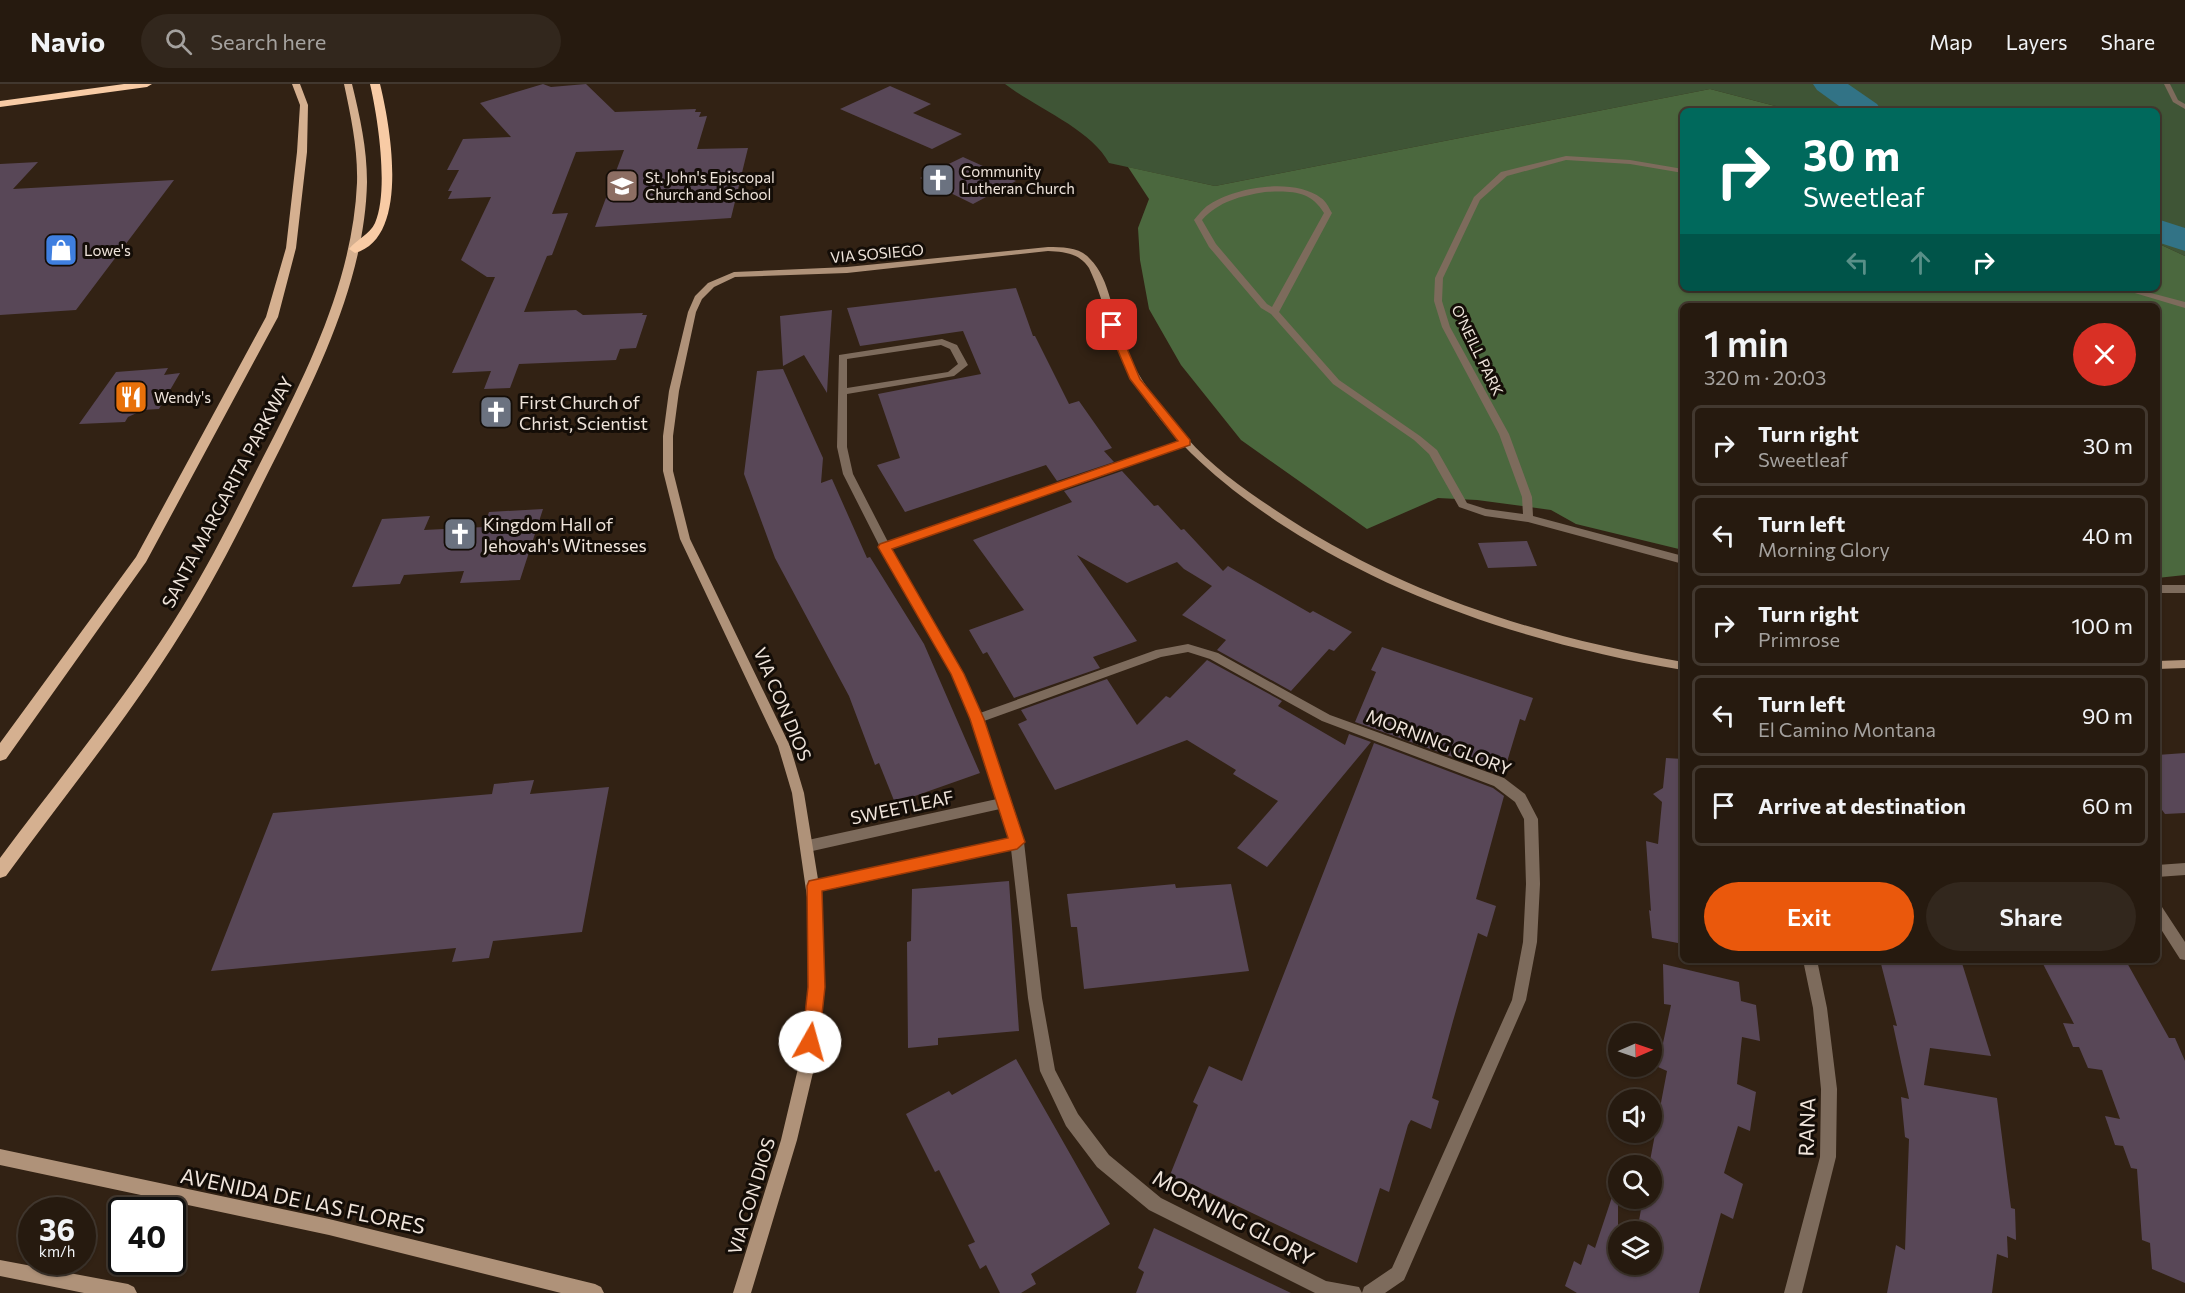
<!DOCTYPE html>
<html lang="en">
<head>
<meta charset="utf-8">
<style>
	body { margin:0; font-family:Commissioner,sans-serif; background:#32271d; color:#f1f3f6; height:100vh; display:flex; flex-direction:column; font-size:22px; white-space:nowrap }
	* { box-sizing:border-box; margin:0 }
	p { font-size:20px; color:#a4a19e }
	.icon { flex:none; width:33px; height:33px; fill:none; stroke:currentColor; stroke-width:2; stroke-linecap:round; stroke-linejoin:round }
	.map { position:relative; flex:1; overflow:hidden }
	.drawer { position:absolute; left:1680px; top:219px; width:480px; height:660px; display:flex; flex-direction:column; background:#261a0f; border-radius:9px; box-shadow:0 2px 4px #0004,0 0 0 2px #42382f }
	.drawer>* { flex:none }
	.top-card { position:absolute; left:1680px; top:24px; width:480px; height:183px; border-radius:9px; box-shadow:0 2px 4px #0004,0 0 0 2px #42382f; background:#00695c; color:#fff; overflow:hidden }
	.needle { width:39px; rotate:88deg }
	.fabs { position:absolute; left:1608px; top:939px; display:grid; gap:12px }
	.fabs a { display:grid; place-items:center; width:54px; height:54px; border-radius:50%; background:#261a0f; box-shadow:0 2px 4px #0004,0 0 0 2px #42382f; font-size:30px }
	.speed { position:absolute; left:18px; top:1113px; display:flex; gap:12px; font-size:30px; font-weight:700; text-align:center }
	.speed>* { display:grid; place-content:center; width:78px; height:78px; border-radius:50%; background:#261a0f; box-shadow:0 2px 4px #0004,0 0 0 2px #42382f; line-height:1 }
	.speed small { font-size:15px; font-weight:400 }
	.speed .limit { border:3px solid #111; border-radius:9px; background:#fff; color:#111 }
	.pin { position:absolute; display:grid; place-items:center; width:51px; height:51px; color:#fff; margin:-26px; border-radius:12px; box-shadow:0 3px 9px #0006 }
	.me { position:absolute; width:66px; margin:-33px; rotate:7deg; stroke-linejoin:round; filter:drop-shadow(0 0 4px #0008) }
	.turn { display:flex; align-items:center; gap:21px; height:126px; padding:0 24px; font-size:27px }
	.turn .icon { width:78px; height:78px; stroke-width:2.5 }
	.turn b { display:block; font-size:42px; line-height:51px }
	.lanes { display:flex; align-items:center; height:57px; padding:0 24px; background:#0003; justify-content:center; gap:30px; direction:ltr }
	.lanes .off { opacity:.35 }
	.round { display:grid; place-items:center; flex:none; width:63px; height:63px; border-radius:32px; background:#32271d }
	.headline { display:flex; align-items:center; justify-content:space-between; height:102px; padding:0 24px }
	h1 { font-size:36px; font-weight:600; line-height:45px }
	.button { display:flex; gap:12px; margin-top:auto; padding:12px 24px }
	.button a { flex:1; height:69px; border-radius:36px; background:#ea580c; color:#fff; font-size:24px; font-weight:600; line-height:69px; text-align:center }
	.button a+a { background:#32271d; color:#f1f3f6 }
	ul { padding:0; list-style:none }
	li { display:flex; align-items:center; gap:18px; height:81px; margin:0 12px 9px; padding:0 12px; border:3px solid #42382f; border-radius:9px }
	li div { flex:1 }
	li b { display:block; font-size:22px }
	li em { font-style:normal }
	header { display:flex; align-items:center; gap:36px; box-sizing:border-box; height:84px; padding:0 30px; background:#261a0f; border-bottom:2px solid #42382f }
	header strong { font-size:28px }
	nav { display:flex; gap:33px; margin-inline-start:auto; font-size:21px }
	.search { width:420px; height:54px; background:#32271d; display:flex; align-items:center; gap:15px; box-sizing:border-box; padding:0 21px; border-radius:33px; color:#a4a19e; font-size:22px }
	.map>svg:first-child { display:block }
</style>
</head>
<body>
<header>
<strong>Navio</strong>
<div class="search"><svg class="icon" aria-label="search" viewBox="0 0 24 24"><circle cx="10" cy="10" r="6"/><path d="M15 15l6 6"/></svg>Search here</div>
<nav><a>Map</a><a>Layers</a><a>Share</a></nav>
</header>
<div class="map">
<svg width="2185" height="1209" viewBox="0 0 2185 1209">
	<rect width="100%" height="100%" fill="#322214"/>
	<!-- green -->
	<path fill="#3f5536" d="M1005,0H2185V172L2157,159V27H1794L1710,5L1215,102L1109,79C1091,45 1036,24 1005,0Z"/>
	<!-- forest -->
	<path fill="#4b683e" d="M1710,5L1794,27H1683V204H2157V159L2185,172V491L2157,494V222H1683V466L1576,440L1551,426L1477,416L1438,414L1367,445L1241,356L1181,281L1149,225L1140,176L1138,144L1149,115L1128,83L1215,102Z"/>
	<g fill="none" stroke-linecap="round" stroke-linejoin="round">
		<!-- river -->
		<path fill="#327386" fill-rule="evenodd" d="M1813,0H1848L1877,20L1882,27H1846L1817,6Z
			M2157,135L2185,144V167L2157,158Z"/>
	</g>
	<!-- building -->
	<path fill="#584757" d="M543,0L551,3L586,0L615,28L696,25L695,28H701L699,33L707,32L697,65L748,64L731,134L595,143L624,66L576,68L552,130L568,129L552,171L547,172L524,228L576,226L583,231L643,229L642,231H647L636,264L620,265L616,276L519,280L510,304L484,305L491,287L452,289L495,193H487L461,176L491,113L448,115L452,107H448L459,86H447L463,55L511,53L480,19Z
		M890,2L931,20L913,29L962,50L932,65L840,25Z
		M963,73L1016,97L973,120L920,94Z
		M38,78L13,105L174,96L76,226L0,231V80Z
		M1016,204L1033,252H1035L1069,320L1079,317L1112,364L1104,367L1114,378L1057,397L1046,381L905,428L877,381L900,374L878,310L981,290L963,247L860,262L847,224Z
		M832,226L830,256L827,309L804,271L783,282L780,232Z
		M168,284L164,291L180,289L159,325L143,326L128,333L125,338L79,340L116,288Z
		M783,285L823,374L821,399L832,395L867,474L870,473L924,560L980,689L895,719L879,679L875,681L849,612L775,474L744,390L757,287Z
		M1122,387L1154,422L1158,421L1181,446L1184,445L1223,487L1228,482L1310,529L1313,527L1352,548L1334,567L1329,565L1291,607L1217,566L1226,556L1182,531L1212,502L1184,485L1177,478L1127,499L1077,471L1137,557L1093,573L1100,584L1014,614L987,568L983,570L969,546L1024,526L973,456L1072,418L1064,407Z
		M543,425L520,496L460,499L464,487L404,491L400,500L352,503L382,435L430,432L424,446L484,443L489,428Z
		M1527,457L1537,482L1488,484L1478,459Z
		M1382,563L1533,614L1525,637L1520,635L1503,691L1355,638L1376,588L1371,586Z
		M1207,576L1282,617L1278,622L1345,661L1349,650L1371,658L1267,783L1237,764L1278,717L1233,690L1236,686L1187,656L1055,706L1018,640L1027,636L1021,626L1107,595L1137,641L1166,612L1170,614Z
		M1374,659L1493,704L1504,712L1476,815L1496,822L1487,853L1478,849L1453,937L1432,1014L1439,1017L1431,1045L1411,1036L1408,1041L1389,1108L1380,1104L1357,1179L1181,1095L1164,1106L1198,1021L1193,1018L1209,982L1242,997Z
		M2185,669V729L2165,730L2157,719V671Z
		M1666,674L1683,675V860L1652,854L1649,826L1651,827L1646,757L1658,760L1662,718L1653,710L1663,704Z
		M534,696L530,710L609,703L582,848L493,857L489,874L452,878L456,864L211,887L273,729L492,710L494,700Z
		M1009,797L1019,947L938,954V961L908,964L907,858L911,857L912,805Z
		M1175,800L1176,804L1231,800L1249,887L1084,905L1077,843H1071L1067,810Z
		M1880,876H1961L1991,972L1930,964L1924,1001L1997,1014L2011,1124L2015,1125L2016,1156L2007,1152L2008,1174L1997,1170L1992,1209H1887L1896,1161L1905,1166L1909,1055L1905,1053L1901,1013L1909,1015L1893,941L1897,942Z
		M2041,876L2126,877L2169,954H2175L2185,977V1199L2152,1185L2150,1159L2142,1156L2137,1085L2131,1084L2123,1062L2115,1061L2105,1032L2120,1035L2102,986L2088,984L2079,963H2073L2063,939L2074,940Z
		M1663,880L1739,898L1741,917L1756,921L1760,957L1742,953L1737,1000L1756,1008L1750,1047L1738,1042L1724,1089L1743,1100L1733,1135L1721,1129L1699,1209H1577L1565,1202L1574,1177L1581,1181L1588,1160L1595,1164L1614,1107L1618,1108V1180H1652V1148H1637L1643,1114H1652V1082H1649L1667,987L1658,983L1671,921L1664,920Z
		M1016,975L1110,1140L1031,1190L1036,1200L1021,1209H1000L986,1181L980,1185L968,1161L975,1158L939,1086L935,1088L906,1030L949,1007L952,1011Z
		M1154,1144L1291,1209H1136L1144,1188L1138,1184Z"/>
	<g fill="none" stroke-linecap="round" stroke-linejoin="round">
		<!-- street -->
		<path fill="#7d6b5c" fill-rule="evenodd" d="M2164,0H2170L2178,16L2185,20V25L2173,18Z
			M1566,72L1630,76L1683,85V89L1630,80L1566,76L1507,92L1480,116L1443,194L1442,217L1450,243L1509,350L1532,413L1533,432L1683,472V480L1528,438L1485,432L1459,423L1429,370L1414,356L1333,300L1271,230L1261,224L1209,163L1194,136C1198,131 1202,126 1207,122C1233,103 1294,93 1321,114C1326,117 1329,124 1332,129L1279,228L1339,296L1420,352L1437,366L1467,419L1486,425L1523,430L1522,413L1499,350L1442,243L1434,217L1435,194L1474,113L1501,88ZM1265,108C1290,107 1310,106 1324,129L1272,223L1267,220L1216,160L1202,136C1219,117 1241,112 1265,108Z
			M2118,204H2132L2185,218V224Z
			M942,255L957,261L968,281L954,292L847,310V363L853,390L888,458L1182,357L1186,356L1191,359L1190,361L891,465L963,590L980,629L1156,566L1188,560L1218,569L1330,631L1504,694L1525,710L1538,735L1540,800L1537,858L1526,916L1404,1196L1385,1209H1315L1149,1126L1097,1083L1066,1042L1040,987L1028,914L1011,765L814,808L809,806L807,802L809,798L814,796L1009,754L1000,725L808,768L803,766L801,762L803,758L808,756L997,715L971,635L951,590L880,463L843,390L837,363L839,271ZM941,261L950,265L958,280L948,288L847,304V275ZM1188,568L1210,575L1322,637L1494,702L1515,718L1524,735L1526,800L1523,858L1512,916L1392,1184L1364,1203L1362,1209L1359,1203L1326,1197L1161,1114L1109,1071L1078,1030L1055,986L1042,914L1024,758L984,637L1161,573Z
			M2157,501H2185V509H2157Z
			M2185,779V791L2157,793V781Z
			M2157,821L2162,823L2185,858V876L2180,875L2157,839Z
			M1803,876H1817L1827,924L1837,1005L1836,1073L1802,1209H1784L1820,1073L1821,1005L1813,924Z"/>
		<!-- secondary -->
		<path fill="#af9279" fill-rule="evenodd" d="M1048,163C1063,163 1080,163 1090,175C1111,196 1112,232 1123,259C1137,294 1161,324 1186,353C1215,386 1252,411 1289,435C1411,513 1541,553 1683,578V586C1542,562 1405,520 1284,442C1223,402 1173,360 1134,298C1111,262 1107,222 1089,184C1079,169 1065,168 1048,167L847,189L735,193L714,203L702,215L696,228L679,307L673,352V387L690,455L790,662L804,709L822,820L824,903L816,976L797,1056L751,1209H733L781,1056L800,976L810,903L808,820L792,709L778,662L680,455L663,387V352L669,307L688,228L695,212L708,199L734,188L847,183Z
			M2185,576V584L2157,585V577Z
			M0,1065L329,1135L595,1200L601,1203L604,1209H561L329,1151L0,1081Z
			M0,1176L128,1200L134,1203L137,1209H84L0,1192Z"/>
		<!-- primary -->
		<path fill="#d5b090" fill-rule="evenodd" d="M292,0H300L308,21L307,68L296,164L278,233L146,478L6,675L0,677V659L136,473L266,233L286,164L297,68L300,21Z
			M344,0H352C360,33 367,64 367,98C365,190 323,278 283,359C251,422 221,486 183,546C130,632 65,711 6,792L0,794V774C58,696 120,621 172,540C210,481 240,418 272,356C313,276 353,190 357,99C358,65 351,33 344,0Z"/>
		<!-- highway -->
		<path fill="#f8cba5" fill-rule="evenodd" d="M124,0H152L147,3L0,23V17Z
			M370,0H380C390,40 411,154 355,169L349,165C356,156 370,150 375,139C389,107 378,34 370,0Z"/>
	</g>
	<!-- route -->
	<path fill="#ea580c" stroke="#983908" stroke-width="1.5" d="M1108,238L1117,241L1140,295L1190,356V361L892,465L964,590L984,635L1025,758L1017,765L822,807L825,903L819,958L816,964L810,966L804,964L802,958L808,903L807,802L809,797L1008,754L970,635L951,590L878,463L880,460L1178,357L1130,295L1107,241Z"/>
	<!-- icons -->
	<defs>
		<g id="church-square" transform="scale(1.725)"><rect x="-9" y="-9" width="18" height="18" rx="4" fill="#6b7280" stroke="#140d07"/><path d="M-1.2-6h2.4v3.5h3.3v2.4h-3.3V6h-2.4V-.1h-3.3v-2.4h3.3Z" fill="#fff"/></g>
		<g id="school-square" transform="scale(1.725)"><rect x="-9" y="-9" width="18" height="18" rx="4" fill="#8d6e63" stroke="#140d07"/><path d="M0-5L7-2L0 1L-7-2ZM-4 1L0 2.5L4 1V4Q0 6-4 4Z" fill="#fff"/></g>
		<g id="shop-square" transform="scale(1.725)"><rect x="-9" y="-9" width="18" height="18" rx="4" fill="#3f7fe0" stroke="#140d07"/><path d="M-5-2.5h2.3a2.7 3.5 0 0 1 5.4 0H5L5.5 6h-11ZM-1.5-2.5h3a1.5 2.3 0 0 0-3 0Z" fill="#fff"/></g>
		<g id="restaurant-square" transform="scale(1.725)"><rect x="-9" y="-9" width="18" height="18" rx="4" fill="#e8710a" stroke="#140d07"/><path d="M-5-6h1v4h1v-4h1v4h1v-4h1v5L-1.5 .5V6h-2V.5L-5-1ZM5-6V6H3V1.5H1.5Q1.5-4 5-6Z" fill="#fff"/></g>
	</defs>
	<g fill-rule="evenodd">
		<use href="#church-square" x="938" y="96"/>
		<use href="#school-square" x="622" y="102"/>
		<use href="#shop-square" x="61" y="166"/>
		<use href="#restaurant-square" x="131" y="313"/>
		<use href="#church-square" x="496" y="328"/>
		<use href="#church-square" x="460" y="450"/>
	</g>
	<g text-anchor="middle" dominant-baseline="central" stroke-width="6" stroke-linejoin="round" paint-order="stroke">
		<!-- far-poi labels -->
		<g font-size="15" fill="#efe4db" stroke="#140d07" text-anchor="start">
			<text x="961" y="87">Community<tspan x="961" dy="17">Lutheran Church</tspan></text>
			<text x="645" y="93">St. John's Episcopal<tspan x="645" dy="17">Church and School</tspan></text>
			<text x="84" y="166">Lowe's</text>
			<text x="154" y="313">Wendy's</text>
		</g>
		<!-- far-street labels -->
		<g font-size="15" fill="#efe4db" stroke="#140d07">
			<text transform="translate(877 169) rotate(-5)">VIA SOSIEGO</text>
			<text transform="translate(1478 266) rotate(64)">O'NEILL PARK</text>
		</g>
		<!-- poi labels -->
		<g font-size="18" fill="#efe4db" stroke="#140d07" text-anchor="start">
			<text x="519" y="318">First Church of<tspan x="519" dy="21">Christ, Scientist</tspan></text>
			<text x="483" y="440">Kingdom Hall of<tspan x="483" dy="21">Jehovah's Witnesses</tspan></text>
		</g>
		<!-- street labels -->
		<g font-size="18" fill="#efe4db" stroke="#140d07">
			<text transform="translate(227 408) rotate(-62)">SANTA MARGARITA PARKWAY</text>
			<text transform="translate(783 620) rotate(67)">VIA CON DIOS</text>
			<text transform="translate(1439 658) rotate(21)">MORNING GLORY</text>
			<text transform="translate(902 723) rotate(-12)">SWEETLEAF</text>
			<text transform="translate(751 1112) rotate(-73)">VIA CON DIOS</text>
		</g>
		<!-- near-street labels -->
		<g font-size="21" fill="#efe4db" stroke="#140d07">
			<text transform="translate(1806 1043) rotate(-88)">RANA</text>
			<text transform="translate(303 1116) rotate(12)">AVENIDA DE LAS FLORES</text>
			<text transform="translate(1234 1133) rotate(28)">MORNING GLORY</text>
		</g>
	</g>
</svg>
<div class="fabs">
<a><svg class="needle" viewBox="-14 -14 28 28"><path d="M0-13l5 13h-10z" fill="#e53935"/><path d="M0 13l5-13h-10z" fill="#a4a19e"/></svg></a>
<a><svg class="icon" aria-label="sound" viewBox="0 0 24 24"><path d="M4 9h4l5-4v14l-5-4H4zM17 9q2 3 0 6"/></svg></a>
<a><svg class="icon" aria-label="search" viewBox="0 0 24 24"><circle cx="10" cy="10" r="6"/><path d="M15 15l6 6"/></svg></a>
<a><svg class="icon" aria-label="layers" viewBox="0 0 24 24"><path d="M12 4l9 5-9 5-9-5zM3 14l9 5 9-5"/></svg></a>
</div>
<div class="speed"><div>36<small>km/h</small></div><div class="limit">40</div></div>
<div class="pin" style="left:1112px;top:241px;background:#d93025"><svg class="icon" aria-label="arrive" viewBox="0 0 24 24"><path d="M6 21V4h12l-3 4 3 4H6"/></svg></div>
<svg class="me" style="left:810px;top:958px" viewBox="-20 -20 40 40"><circle r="19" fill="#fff"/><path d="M0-13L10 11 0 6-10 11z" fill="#ea580c"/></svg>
<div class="top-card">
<div class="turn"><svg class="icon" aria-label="right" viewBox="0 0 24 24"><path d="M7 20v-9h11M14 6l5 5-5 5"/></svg><div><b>30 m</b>Sweetleaf</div></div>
<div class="lanes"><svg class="icon off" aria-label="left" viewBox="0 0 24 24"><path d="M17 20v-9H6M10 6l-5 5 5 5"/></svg><svg class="icon off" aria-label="ahead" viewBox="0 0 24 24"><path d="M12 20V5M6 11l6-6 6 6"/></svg><svg class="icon" aria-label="right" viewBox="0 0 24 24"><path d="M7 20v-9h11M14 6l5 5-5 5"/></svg></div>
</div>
<section class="drawer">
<div class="headline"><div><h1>1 min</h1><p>320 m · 20:03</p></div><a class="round" style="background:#d93025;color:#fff"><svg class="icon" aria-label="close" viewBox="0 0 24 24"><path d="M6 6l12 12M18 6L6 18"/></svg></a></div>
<ul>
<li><svg class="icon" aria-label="right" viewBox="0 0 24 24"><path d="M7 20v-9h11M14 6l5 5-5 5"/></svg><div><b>Turn right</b><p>Sweetleaf</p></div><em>30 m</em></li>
<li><svg class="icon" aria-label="left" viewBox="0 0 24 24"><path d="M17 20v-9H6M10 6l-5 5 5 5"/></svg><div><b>Turn left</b><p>Morning Glory</p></div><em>40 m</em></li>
<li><svg class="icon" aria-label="right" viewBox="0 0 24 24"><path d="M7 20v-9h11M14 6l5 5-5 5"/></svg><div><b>Turn right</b><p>Primrose</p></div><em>100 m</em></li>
<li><svg class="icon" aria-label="left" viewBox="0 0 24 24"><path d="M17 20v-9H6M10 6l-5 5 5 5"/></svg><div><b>Turn left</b><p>El Camino Montana</p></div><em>90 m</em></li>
<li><svg class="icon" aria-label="arrive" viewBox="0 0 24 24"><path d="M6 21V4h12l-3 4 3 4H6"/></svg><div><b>Arrive at destination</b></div><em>60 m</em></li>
</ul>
<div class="button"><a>Exit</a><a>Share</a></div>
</section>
</div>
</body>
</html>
